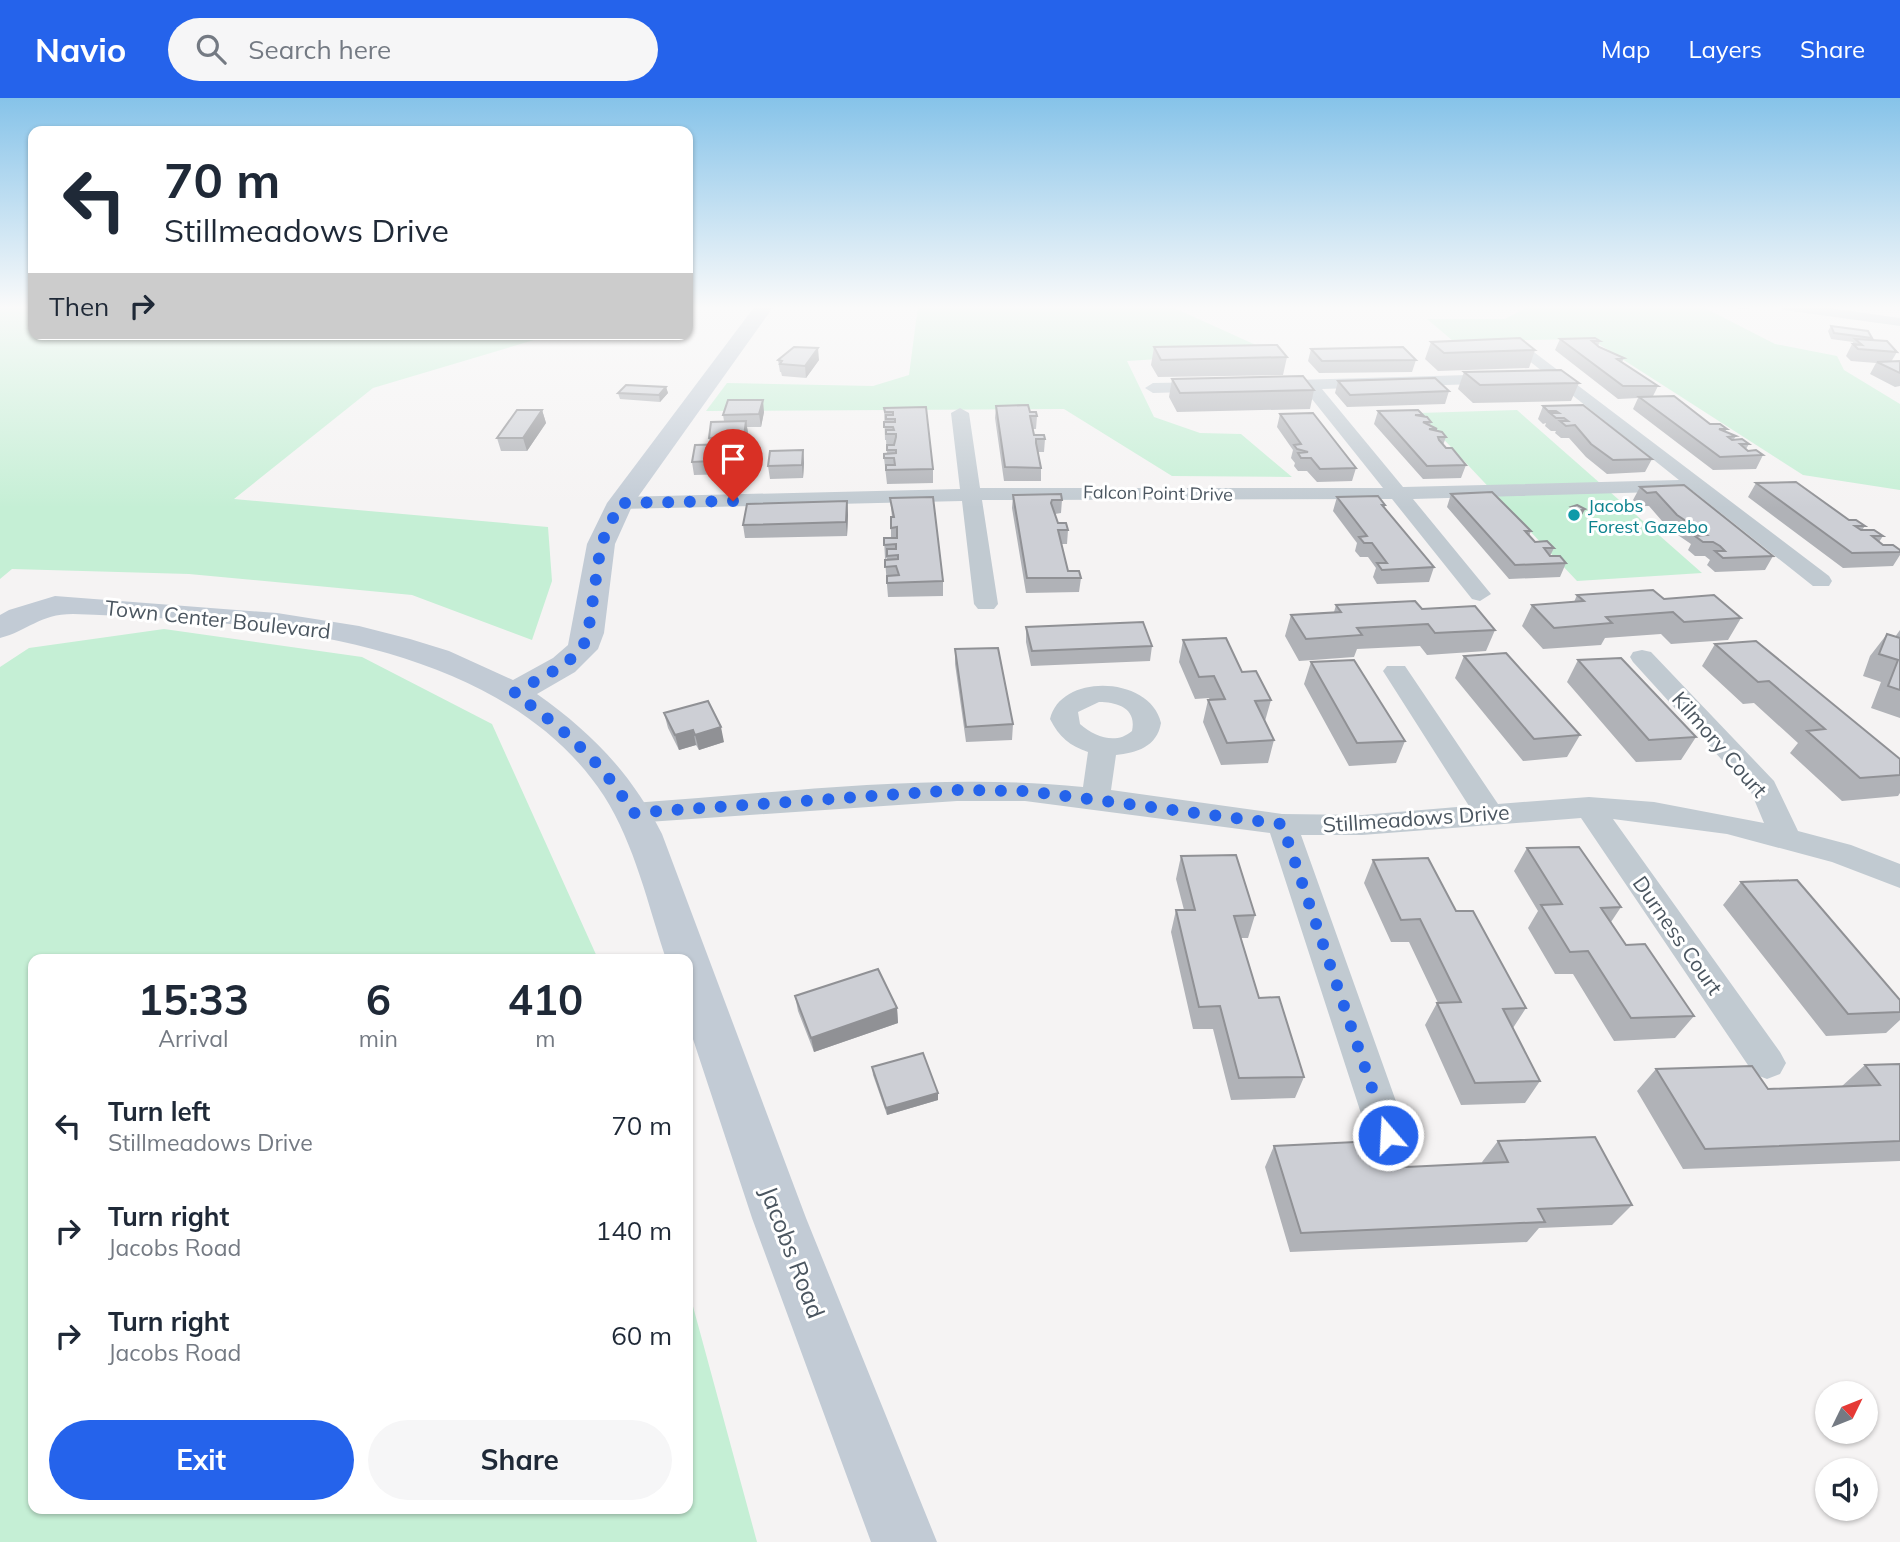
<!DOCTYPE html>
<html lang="en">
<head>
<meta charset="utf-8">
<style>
	body { margin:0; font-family:Mulish,sans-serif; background:#f6f6f7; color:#1f2937; height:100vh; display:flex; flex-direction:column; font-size:26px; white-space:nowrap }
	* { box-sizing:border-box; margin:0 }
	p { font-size:23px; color:#747a83 }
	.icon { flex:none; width:38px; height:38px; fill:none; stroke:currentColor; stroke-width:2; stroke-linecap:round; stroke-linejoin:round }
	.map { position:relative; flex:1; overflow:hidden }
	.side { position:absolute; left:28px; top:856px; width:665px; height:560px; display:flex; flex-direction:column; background:#fff; border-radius:14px; box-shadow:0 2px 5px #0004 }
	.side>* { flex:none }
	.top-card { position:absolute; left:28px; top:28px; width:665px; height:214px; border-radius:14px; box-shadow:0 2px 5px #0004; background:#fff; color:#1f2937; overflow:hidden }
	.needle { width:46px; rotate:47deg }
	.tools { position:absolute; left:1815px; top:1283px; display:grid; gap:14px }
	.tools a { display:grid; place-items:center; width:63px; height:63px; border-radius:50%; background:#fff; box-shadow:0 2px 5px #0004; font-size:35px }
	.pin { position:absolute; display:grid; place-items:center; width:60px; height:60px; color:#fff; margin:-72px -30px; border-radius:50% 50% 50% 0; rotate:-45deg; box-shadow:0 0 7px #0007 }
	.pin .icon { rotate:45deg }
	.me { position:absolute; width:77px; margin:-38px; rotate:341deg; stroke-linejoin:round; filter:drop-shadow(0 0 5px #0008) }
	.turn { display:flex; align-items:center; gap:24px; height:147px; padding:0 21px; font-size:32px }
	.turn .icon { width:91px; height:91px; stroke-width:2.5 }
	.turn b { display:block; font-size:49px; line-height:60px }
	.then { display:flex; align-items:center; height:66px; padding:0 21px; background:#0003; gap:14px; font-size:26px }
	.eta { display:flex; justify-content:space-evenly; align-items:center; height:119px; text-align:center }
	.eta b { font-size:42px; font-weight:700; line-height:49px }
	.action { display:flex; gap:14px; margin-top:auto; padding:14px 21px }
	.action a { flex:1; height:80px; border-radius:42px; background:#2563eb; color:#fff; font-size:28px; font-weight:700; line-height:80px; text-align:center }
	.action a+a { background:#f6f6f7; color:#1f2937 }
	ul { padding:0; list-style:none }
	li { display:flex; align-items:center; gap:21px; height:105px; padding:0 21px }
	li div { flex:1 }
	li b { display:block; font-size:26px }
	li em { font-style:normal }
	header { display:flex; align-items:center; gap:42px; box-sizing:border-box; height:98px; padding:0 35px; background:#2563eb; color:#fff }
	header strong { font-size:33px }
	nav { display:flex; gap:38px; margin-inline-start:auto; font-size:24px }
	.search { width:490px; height:63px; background:#f6f6f7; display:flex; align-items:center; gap:18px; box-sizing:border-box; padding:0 24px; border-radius:38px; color:#747a83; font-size:26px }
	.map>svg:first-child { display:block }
</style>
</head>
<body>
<header>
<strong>Navio</strong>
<div class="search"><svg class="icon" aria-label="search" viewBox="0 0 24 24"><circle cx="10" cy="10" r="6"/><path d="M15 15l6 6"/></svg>Search here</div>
<nav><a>Map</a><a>Layers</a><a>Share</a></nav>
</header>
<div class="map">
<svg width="1900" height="1444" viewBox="0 0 1900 1444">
	<rect width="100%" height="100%" fill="#f5f3f3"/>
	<!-- green -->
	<path fill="#c5efd5" d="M0,208H33V236H554L373,290L234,401L548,429L552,483L532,542L412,497L189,476L12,471L0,481Z
		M918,208H1170L1258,248L1254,255L1127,263L1154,319L1200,335L1241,336L1292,379L1172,378L1064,311L706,313L727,285L873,288L909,277Z
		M1522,208H1701L1775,246L1837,258L1844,272L1900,306V392L1803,377L1591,241L1453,243L1427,221H1505L1524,211Z
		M1517,312L1702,475L1577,483L1419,315Z
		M164,531L362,559L492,626L598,861H33V1410H688V1190L757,1444H0V569L29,550Z"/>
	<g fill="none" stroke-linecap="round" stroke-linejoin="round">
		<!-- street -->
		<path fill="#c1cad1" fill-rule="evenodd" d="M1777,208H1815L1900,220V228L1784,212Z
			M1518,242L1829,478L1832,483L1829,488H1813L1693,393L1413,401L1491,496L1480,503L1472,501L1392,401L982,402L998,506L994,511H978L974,506L962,403L620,411L610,405L620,399L960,391L951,315L960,310L969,315L980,390H1383L1304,291L1269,292L1261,287L1263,283L1502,276L1508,277V285L1322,291L1403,389L1679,382L1513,250V244Z
			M1212,284L1220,289L1218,293L1153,295L1145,290L1153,285Z
			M1642,552L1651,554L1774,683L1798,733L1851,747L1900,766V790L1832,764L1727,736L1613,721L1780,954L1786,965L1780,976L1767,981L1754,976L1581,720L1362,737H1301L1408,1037L1402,1050L1388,1055L1374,1050L1368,1037L1270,735L1025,703H957L633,725L623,722L618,715L623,708L633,705C782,695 934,674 1083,689L1088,654C1070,648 1059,639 1050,621C1061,574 1151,578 1161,625C1157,649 1136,655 1116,657L1111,692L1282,716L1362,717L1469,708L1383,573L1387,568H1405L1498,706L1589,699L1654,704L1764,725L1751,694L1633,564L1630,559L1633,554ZM1099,604C1117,604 1137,610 1132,633C1116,647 1095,639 1080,626L1078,614Z"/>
		<!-- secondary -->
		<path fill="#c2cbd5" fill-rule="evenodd" d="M755,208H774L633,406L615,446L604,535L598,551L575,574L537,596C591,634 632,676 662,736L806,1120L937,1444H871L752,1120L688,926V861H666C648,807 635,747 604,698C499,537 246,522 73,516C39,516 28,533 0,540V517L9,512L55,498L277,515L359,528L410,541L449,553L513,582L553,560L568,547L587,446L607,405Z"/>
	</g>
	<!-- wall -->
	<path fill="#b0b2b7" d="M1717,208H1750L1748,211L1719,209Z
		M1831,228L1872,240L1871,242L1897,254L1891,264L1900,263V288L1895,289L1870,276L1876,265L1851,263L1846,258L1853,244L1831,241L1828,233Z
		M1560,241L1600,243L1598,248L1624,260L1622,264L1658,288L1653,298L1710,326L1727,331L1725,334L1736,338L1734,341L1749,346L1746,351L1748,353L1763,357L1756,371L1713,372L1633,311L1638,300L1618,301L1555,252Z
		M1431,244L1535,252L1529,270L1438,273L1425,261Z
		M1154,249L1287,259L1283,277L1158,279L1151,267Z
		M1311,251L1416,262L1412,274L1319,275L1308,263Z
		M778,262H819L806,280L782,278L781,274H780Z
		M1464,274L1579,285L1571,303L1473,305L1458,291Z
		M1172,281L1314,292L1310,311L1177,314L1169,299Z
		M1338,283L1449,293L1445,306L1347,309L1335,295Z
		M666,289L668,295L660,304L620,301L618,295Z
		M1583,307L1652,361L1645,374L1607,376L1586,359L1569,340H1561L1555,335L1556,333H1551L1545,328L1546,325L1543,326L1538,321L1543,308Z
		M996,308L1030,314L1037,318L1036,331H1033L1034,337L1045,341L1044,354H1038L1041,370V383H1004L995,320Z
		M926,309L933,371V385L887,386L884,360L887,356L886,342H885L884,310Z
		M542,312L546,325L527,353H501L497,340Z
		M1378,313L1423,317L1422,318L1431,324L1430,327L1437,331V333L1446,339L1443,347L1466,367L1461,380L1423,381L1374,326Z
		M764,314L761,329H747L748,335L746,351H736L737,359L734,376L694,377L692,364L710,347L709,340L724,323L723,317Z
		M1280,316L1356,370L1352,383L1317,384L1307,373H1298L1294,368L1295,365L1291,360L1293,352L1277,329Z
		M803,352L804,365L803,380L770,381L768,368Z
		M1756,385L1865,428L1862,432L1883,438L1879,444L1883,447L1900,452V457L1893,468L1843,470L1748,399Z
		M1684,387L1773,458L1765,472L1715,474L1707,467L1710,462L1705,458H1695L1688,452L1691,446L1669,431L1649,408H1640L1633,402L1640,389Z
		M1451,396L1531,433L1529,438L1535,444L1554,450L1550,458L1566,465L1560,479L1509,481L1447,409Z
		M1013,397L1062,402L1061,415L1055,416L1058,425L1068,432L1067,446H1061L1068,473L1081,480L1079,494L1026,495L1012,410Z
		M1337,399L1385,407L1384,410L1434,469L1429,484L1377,486L1373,479L1376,470L1368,459H1360L1355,453L1357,445L1333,413Z
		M890,400L943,483V498L888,499L885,462H887V460L885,461L884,440H891V419H892Z
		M847,403L848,417L847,438L745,440L743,427Z
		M1577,407L1582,417L1575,420L1567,416L1571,409Z
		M1577,497L1664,501L1741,520L1728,542L1671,546L1661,536L1605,540L1601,547L1543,551L1522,528L1532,507L1574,504Z
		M1336,507L1422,511L1495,532L1486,553L1427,557L1420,548L1357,551L1354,559L1299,563L1285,538L1291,517L1334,514Z
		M1026,529L1152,548L1150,563L1031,568L1026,544Z
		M1900,532V620L1871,610L1881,584L1863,578L1870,558L1887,536L1895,539Z
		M1183,542L1242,574L1271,602L1265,623L1274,642L1268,665L1221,667L1203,624L1208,602H1210L1209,600L1195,601L1179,564Z
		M1715,546L1900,661V695L1898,698L1842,703L1790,655L1798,645L1754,605L1743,606L1702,568Z
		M955,551L1013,626L1012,642L966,644L955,566Z
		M1464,558L1580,637L1567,659L1523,663L1455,580Z
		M1578,562L1696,639L1681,662L1636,664L1567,584Z
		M1311,564L1405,643L1396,665L1349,668L1304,586Z
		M664,615L724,644L699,652L696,647L679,652L668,630Z
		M1527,750L1621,809L1611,824L1626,847L1694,918L1675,940L1614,943L1573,876H1555L1528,830L1538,813L1514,773Z
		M1181,758L1255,817L1248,840H1241L1259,900L1304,979L1295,1000L1231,1002L1213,931H1193L1171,834L1176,812H1184L1176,781Z
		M1373,762L1456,813L1526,910L1513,930L1540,983L1525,1005L1461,1007L1425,927L1437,905H1438L1409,844H1391L1364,785Z
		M1741,784L1900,902V922L1886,935L1826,938L1723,807Z
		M795,898L897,910L898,925L814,954L798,913Z
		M1900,966V1063L1683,1071L1637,993L1656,971L1768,991L1841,989L1865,967Z
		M872,969L938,995V1002L887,1017L873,977Z
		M1498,1043L1632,1107L1612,1127L1539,1130L1527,1144L1290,1154L1265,1069L1274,1048L1386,1070L1483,1066L1482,1064Z"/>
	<!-- shaded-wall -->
	<path fill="#909195" d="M818,250L819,262L806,280L805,268Z
		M666,289L668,295L660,304L659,297Z
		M763,302L764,314L761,329L759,316Z
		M542,312L546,325L527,353L523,340Z
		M746,323L748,335L746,351L744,338Z
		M735,346L737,359L734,376L732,362Z
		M803,352L804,365L803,380L802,367Z
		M847,403L848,417L847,438L846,424Z
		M1585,411L1582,417L1575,420L1579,413Z
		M721,629L724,644L699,652L695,637Z
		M693,632L696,647L679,652L675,637Z
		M897,910L898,925L814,954L811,940Z
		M938,995V1002L887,1017L886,1010Z"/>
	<!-- building -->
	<path fill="#cdcfd5" stroke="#909195" stroke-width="2" d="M1831,228L1868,233L1872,240L1834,235Z
		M1520,240L1535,252L1444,255L1431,244Z
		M1595,240L1600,243H1592L1599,249L1624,260L1617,261L1658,288H1623L1560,241Z
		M1855,241L1887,243L1897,254L1858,251L1853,246L1862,247Z
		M1277,247L1287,259L1161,262L1154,249Z
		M794,249L818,250L805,268L780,266L782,263L778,262Z
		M1403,249L1416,262L1322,263L1311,251Z
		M1900,263V275L1877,264Z
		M1561,272L1579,285L1480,287L1464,274Z
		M1303,278L1314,292L1180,295L1172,281Z
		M1435,280L1449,293L1350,297L1338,283Z
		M626,287L666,289L659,297L618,295Z
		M1674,298L1710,326H1720L1727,331H1719L1736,338L1728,339L1732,342L1742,341L1749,346H1740L1748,353L1756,352L1763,357L1720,359L1639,299Z
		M728,302H763L759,316L723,317Z
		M1028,307L1030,314H1036L1037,318H1030L1034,337H1044L1045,341H1036V345L1041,370L1005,369L996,308Z
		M1583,307L1652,361L1613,362L1591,346L1575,327L1566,328L1560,323H1568L1564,320H1556L1550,315H1559L1556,313H1548L1543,308Z
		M926,309L933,371L886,372V367H895L894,360H884V356L896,355V352H887V347H894L896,339V336H886V332H894L893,329H884V324H895V321H886V317H893V314H885L884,310Z
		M517,312H542L523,340H497Z
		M1418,312L1423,317H1415L1427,319L1431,324H1423L1437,331H1429L1442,334L1446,339H1438L1439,342L1446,350H1452L1466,367L1427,368L1378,313Z
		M1313,315L1356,370L1320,371L1311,360H1301L1298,355L1308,354L1297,351L1294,347L1301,346L1280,316Z
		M746,323L744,338L709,340L711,324Z
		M735,346L732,362L692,364L695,347Z
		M803,352L802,367L768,368L770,353Z
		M1796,384L1849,422H1856L1865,428H1855L1861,432H1874L1883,438H1872L1883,447H1893L1900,452V454L1852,455L1756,385Z
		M1684,387L1773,458L1723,460L1715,453H1725L1720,448L1713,444H1703L1695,438L1707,437L1677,417L1656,394L1647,395L1640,389Z
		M1492,394L1531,433H1525L1535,444L1547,443L1554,450H1544L1550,458H1560L1566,465L1515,467L1451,396Z
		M1061,396L1062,402H1052L1051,405L1058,425H1066L1068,432H1058L1068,473H1079L1081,480H1027L1013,397Z
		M1378,398L1385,407H1382L1434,469L1382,472L1377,465H1387L1372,445H1364L1359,439L1367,438L1337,399Z
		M933,399L943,483L887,485V478L899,477L896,468L885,469V462L898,461V457L887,458V451H896V446L884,447V440H897V429L891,430V419H894L890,400Z
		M847,403L846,424L743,427L747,406Z
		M1577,407L1585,411L1579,413L1571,409Z
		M1653,492L1664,501L1714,497L1741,520L1684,524L1673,514L1606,519L1612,525L1554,530L1532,507L1584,503L1577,497Z
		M1415,503L1422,511L1475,508L1495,532L1435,535L1428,526L1357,530L1362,537L1306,541L1291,517L1341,514L1336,507Z
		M1143,524L1152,548L1032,553L1026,529Z
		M1887,536L1900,540V592L1888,588L1898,562L1879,556Z
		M1226,540L1242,574L1256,573L1271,602L1255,603L1274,642L1227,645L1208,602L1225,601L1214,578L1199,579L1183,542Z
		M1756,543L1900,661V677L1860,680L1807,633L1825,631L1769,583L1758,584L1715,546Z
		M998,550L1013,626L966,629L955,551Z
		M1506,555L1580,637L1534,641L1464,558Z
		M1621,560L1696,639L1649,642L1578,562Z
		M1354,562L1405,643L1357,645L1311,564Z
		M708,603L721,629L695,637L693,632L675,637L664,615Z
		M1579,749L1621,809L1601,810L1626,847L1645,846L1694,918L1631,920L1588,853L1570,854L1541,807L1562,806L1527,750Z
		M1236,757L1255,817L1234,818L1259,900L1279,899L1304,979L1239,980L1220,908L1199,909L1176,812H1195L1181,758Z
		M1428,760L1456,813H1473L1526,910L1503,911L1540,983L1475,985L1437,905L1461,904L1420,821L1401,822L1373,762Z
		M1797,782L1900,902V914L1848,916L1741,784Z
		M878,871L897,910L811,940L795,898Z
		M923,955L938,995L886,1010L872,969Z
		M1900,966V1043L1705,1051L1656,971L1752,968L1768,991L1880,987L1865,967Z
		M1595,1039L1632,1107L1538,1111L1545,1124L1301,1135L1274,1048L1376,1043L1386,1070L1508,1064L1498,1043Z"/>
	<!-- sky -->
	<linearGradient id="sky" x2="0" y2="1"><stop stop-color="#86c3e9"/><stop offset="0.51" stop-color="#fafafa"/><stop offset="1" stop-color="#fafafa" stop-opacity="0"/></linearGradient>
	<rect width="1900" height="410" fill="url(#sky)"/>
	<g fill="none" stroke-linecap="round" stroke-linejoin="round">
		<!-- route -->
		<path stroke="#2563eb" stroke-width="12" stroke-dasharray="0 21.6" d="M733,403L620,405L601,446L588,535L582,551L564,567L514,595C560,628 604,665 633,715L957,692L1026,693L1282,726L1388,1037"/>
	</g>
	<!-- markers -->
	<circle fill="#0f9aa8" stroke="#fff" stroke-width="2.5" cx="1574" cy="417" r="7"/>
	<g text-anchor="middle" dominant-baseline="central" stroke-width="6" stroke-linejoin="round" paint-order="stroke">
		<!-- far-street labels -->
		<g font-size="18" fill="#4b5660" stroke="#fff">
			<text transform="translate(1158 395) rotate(1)">Falcon Point Drive</text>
		</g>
		<!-- far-culture labels -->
		<g font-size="18" fill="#0d838f" stroke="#fff" text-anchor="start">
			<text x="1588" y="407">Jacobs<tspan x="1588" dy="21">Forest Gazebo</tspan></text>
		</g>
		<!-- street labels -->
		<g font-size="21" fill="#4b5660" stroke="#fff">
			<text transform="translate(218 521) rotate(6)">Town Center Boulevard</text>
			<text transform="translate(1720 646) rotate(49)">Kilmory Court</text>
			<text transform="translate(1416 720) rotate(-4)">Stillmeadows Drive</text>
			<text transform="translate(1678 837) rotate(55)">Durness Court</text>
		</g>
		<!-- near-street labels -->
		<g font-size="24" fill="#4b5660" stroke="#fff">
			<text transform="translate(793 1154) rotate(69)">Jacobs Road</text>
		</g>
	</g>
</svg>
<div class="tools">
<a><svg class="needle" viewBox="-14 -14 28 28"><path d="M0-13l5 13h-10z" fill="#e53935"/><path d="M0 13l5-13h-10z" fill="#747a83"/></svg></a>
<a><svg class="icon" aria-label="sound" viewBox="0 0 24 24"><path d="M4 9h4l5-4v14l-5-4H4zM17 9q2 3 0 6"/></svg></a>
</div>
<div class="pin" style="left:733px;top:403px;background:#d93025"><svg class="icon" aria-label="arrive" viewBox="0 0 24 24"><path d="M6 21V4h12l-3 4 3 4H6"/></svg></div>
<svg class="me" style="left:1388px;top:1037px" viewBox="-20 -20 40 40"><circle r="17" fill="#2563eb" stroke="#fff" stroke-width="3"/><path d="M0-11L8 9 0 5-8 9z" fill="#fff"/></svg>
<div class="top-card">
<div class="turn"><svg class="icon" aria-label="left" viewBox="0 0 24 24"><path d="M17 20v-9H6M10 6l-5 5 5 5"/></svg><div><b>70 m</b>Stillmeadows Drive</div></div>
<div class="then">Then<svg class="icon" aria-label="right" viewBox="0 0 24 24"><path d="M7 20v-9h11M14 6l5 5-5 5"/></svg></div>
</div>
<section class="side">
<div class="eta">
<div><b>15:33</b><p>Arrival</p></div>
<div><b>6</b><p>min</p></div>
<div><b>410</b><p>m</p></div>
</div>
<ul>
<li><svg class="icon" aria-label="left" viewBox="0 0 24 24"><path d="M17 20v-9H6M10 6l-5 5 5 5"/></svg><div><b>Turn left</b><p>Stillmeadows Drive</p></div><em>70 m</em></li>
<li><svg class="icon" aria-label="right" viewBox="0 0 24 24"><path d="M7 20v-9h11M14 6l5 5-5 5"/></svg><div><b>Turn right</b><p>Jacobs Road</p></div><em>140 m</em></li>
<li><svg class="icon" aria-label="right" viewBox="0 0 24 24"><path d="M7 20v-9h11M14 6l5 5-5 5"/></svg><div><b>Turn right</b><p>Jacobs Road</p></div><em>60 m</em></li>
</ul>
<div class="action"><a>Exit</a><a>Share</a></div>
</section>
</div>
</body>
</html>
